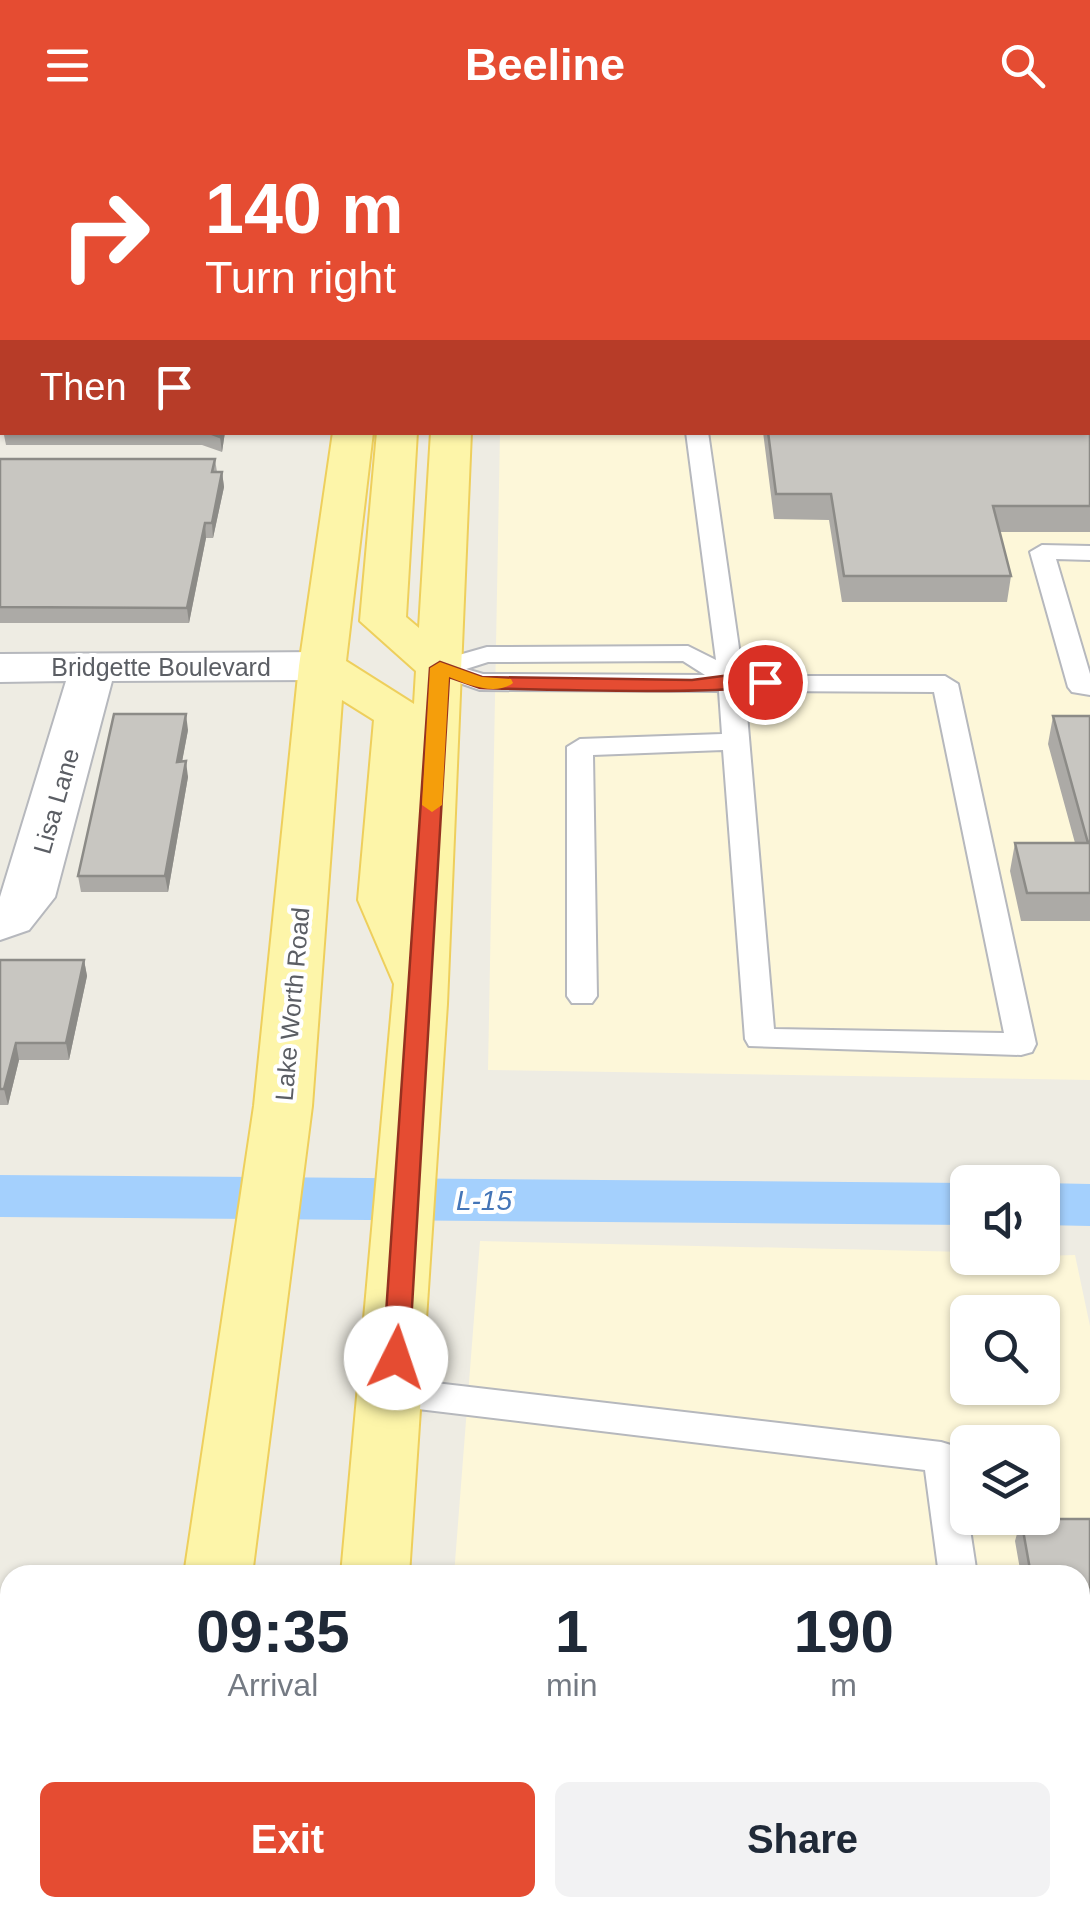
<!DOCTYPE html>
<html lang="en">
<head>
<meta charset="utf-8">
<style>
	body { margin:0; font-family:Helvetica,sans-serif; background:#f2f2f3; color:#1f2937; height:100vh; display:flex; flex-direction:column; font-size:38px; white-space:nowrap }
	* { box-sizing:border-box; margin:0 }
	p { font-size:32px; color:#747a83 }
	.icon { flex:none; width:55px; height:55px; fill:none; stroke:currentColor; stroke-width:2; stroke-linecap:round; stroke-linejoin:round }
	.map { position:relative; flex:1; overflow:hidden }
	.sheet { position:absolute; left:0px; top:1435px; width:1090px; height:352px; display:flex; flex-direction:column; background:#fff; border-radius:30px 30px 0 0; box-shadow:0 2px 8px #0004 }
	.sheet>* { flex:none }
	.top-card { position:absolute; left:0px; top:0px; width:1090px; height:305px; box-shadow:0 2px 8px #0004; background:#e54c32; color:#fff; overflow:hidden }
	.controls { position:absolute; left:950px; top:1035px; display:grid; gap:20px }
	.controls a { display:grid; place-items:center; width:110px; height:110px; border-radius:15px; background:#fff; box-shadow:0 2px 8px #0004; font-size:50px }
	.pin { position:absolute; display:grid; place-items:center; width:85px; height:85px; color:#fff; margin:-42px; border:5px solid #fff; border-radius:50%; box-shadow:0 2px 10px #0007 }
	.me { position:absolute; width:110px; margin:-55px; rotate:4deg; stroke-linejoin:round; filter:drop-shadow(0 0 8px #0008) }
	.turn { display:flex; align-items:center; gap:35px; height:210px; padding:0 40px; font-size:45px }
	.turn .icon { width:130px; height:130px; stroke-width:2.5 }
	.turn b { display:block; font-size:70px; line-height:85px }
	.then { display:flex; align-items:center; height:95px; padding:0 40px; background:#0003; gap:20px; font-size:38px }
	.eta { display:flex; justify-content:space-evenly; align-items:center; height:170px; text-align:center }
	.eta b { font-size:60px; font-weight:700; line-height:70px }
	.primary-button { display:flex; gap:20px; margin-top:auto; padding:20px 40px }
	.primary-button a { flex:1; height:115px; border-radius:15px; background:#e54c32; color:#fff; font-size:40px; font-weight:700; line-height:115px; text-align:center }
	.primary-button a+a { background:#f2f2f3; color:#1f2937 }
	header { display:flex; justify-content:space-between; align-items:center; height:130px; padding:0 40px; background:#e54c32; color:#fff; font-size:45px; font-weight:700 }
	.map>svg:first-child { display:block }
</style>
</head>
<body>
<header><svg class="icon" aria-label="menu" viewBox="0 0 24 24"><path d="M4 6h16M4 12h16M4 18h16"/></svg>Beeline<svg class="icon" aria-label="search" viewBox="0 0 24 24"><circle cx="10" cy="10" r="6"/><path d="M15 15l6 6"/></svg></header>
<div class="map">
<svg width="1090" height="1786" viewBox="0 0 1090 1786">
	<rect width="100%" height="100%" fill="#eeece3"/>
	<!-- commercial -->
	<path fill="#fdf7d9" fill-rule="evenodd" d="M505,0H1090V950L488,940L500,303L1088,302V2Z
		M480,1111L967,1122L968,1128L1075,1125L1090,1196V1786H428L429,1778H1080V1445H454ZM968,1182H1042V1258H968ZM968,1312H1042V1388H968Z"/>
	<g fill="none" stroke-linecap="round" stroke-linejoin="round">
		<!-- canal -->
		<path fill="#a4d0fd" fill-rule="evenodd" d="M0,1045L968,1053V1095L0,1087Z
			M1042,1053L1090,1054V1096L1042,1095Z"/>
		<!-- lane casing -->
		<g stroke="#b6b8bd" stroke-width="4">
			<path id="lane" d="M557,0H575V2H557Z
				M645,0H663L664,2H646Z
				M1088,94H1090V106H1088Z
				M686,302H708L743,546H945L958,554L1036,914L1032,922L1021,925L749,916L745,909L723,620L593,625L597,866L592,873H572L567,866V617L580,609L722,604L719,561L480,560L431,543L427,538L431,533L487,517L688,516L716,530ZM683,531L705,545L483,544L466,539L488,532ZM745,561L934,562L1004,903L774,899Z
				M1042,415L1090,416V430L1056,429L1090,544V565L1072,562L1068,557L1030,422Z
				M393,1248L941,1312L954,1316L959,1327L977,1445H939L925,1340L393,1276L381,1272L375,1262L381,1252Z
				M0,1476H10V1510H0Z"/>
		</g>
		<!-- street casing -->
		<g stroke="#b6b8bd" stroke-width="4">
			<path id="street" d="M322,522L338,526L345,536L338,546L322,550L112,551L55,767L29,800L0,810V767L66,551L0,552V524Z"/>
		</g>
		<!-- primary casing -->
		<g stroke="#eecf5c" stroke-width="4">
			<path id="primary" d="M376,0H408V2H376Z
				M448,0H480V2H448Z
				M333,302H373L346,531L414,574L416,541L360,491L377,302H417L406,487L419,498L431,302H471L447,874L409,1445H341L394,854L358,770L374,590L342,570L312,976L252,1445H184L254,976L299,536Z
				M130,1778H206V1786H128Z
				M248,1778H381V1786H246Z"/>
		</g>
		<!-- lane -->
		<use href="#lane" fill="#fff" fill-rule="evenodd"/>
		<!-- street -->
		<use href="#street" fill="#fff" fill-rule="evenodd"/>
		<!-- primary -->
		<use href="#primary" fill="#fdf5a9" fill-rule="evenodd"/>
	</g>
	<!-- wall -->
	<path fill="#acaaa6" d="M1090,120V402H999L1011,446L1007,472H842L829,390L774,389L763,302H1088Z
		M2,190V302H225L222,322L202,315H6L4,305H0V192Z
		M0,329H215L217,342H222L224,357L213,408H206L189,493H0Z
		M1053,586H1090V791H1021L1010,741L1015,713H1075L1048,614Z
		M188,600L182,631L188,647L168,762H81L78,746Z
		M0,830H84L87,846L69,930H19L8,975H0Z
		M1021,1389H1090V1677H1080V1445H1021L1015,1411Z"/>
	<!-- shaded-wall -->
	<path fill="#8c8b87" d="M221,302H225L222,322L220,307Z
		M222,342L224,357L213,408L212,393Z
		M205,393L206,408L189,493L187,478Z
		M186,584L188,600L179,648L177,632Z
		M186,631L188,647L168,762L165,746Z
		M84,830L87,846L69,930L66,913Z
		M16,913L19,930L8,975L4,959Z"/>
	<!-- building -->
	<path fill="#c8c6c1" stroke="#8c8b87" stroke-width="2.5" d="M0,0H239V2H2V38L0,36Z
		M708,0H928L929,2H708Z
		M2,57V102V96L0,97V60L2,61Z
		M1088,120H1090V376H993L1011,446H844L831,364H776L768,302H1088Z
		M2,121V174V165L0,166V123Z
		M2,190V290H0V192Z
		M207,302H221L220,307Z
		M0,329H215L212,342H222L212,393H205L187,478L0,477Z
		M114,584H186L177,632L186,631L165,746H78Z
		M1053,586H1090V763H1027L1015,713H1088Z
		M0,830H84L66,913H16L4,959H0Z
		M1021,1389H1090V1656H1080V1445H1031Z
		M1080,1749H1090V1786H713V1778H1080Z"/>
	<!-- route -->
	<path fill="#e54c32" stroke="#953120" stroke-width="2.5" d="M440,532L482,547L692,550L730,545L765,546L775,552C758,567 521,559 480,558L449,547L409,1228L405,1236L396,1239L387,1236L383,1228L430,538Z"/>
	<!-- slow -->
	<path fill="#f59e0b" d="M440,532L482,547L511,549L513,553C496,566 468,555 449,547L442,675L432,682L422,675L430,538Z"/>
	<g text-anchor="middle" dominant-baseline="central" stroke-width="8" stroke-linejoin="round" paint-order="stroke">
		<!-- street labels -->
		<g font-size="25" fill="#5b5e64" stroke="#fff">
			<text x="161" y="537">Bridgette Boulevard</text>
			<text transform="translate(56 671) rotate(-74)">Lisa Lane</text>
			<text transform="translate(292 874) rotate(-85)">Lake Worth Road</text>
		</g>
		<!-- water labels -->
		<g font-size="28" font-style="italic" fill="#4475b7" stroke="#fff">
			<text x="484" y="1070">L-15</text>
		</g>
	</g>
</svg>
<div class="controls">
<a><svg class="icon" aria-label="sound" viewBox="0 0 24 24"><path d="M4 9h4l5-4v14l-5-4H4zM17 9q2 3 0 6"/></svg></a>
<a><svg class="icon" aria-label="search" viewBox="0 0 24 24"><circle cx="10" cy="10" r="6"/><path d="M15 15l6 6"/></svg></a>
<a><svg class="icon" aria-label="layers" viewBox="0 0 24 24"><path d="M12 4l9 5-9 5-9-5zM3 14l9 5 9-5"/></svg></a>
</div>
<div class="pin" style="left:765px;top:552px;background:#d93025"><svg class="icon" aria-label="arrive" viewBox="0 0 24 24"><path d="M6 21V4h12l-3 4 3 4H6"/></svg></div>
<svg class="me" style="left:396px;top:1228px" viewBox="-20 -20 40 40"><circle r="19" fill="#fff"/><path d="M0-13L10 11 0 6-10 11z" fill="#e54c32"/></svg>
<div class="top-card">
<div class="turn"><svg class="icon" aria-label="right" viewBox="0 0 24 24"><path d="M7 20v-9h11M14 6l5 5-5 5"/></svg><div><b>140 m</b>Turn right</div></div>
<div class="then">Then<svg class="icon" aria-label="arrive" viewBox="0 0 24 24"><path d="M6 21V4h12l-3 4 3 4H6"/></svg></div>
</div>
<section class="sheet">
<div class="eta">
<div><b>09:35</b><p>Arrival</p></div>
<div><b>1</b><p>min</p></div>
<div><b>190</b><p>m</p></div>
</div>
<div class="primary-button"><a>Exit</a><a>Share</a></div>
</section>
</div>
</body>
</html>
